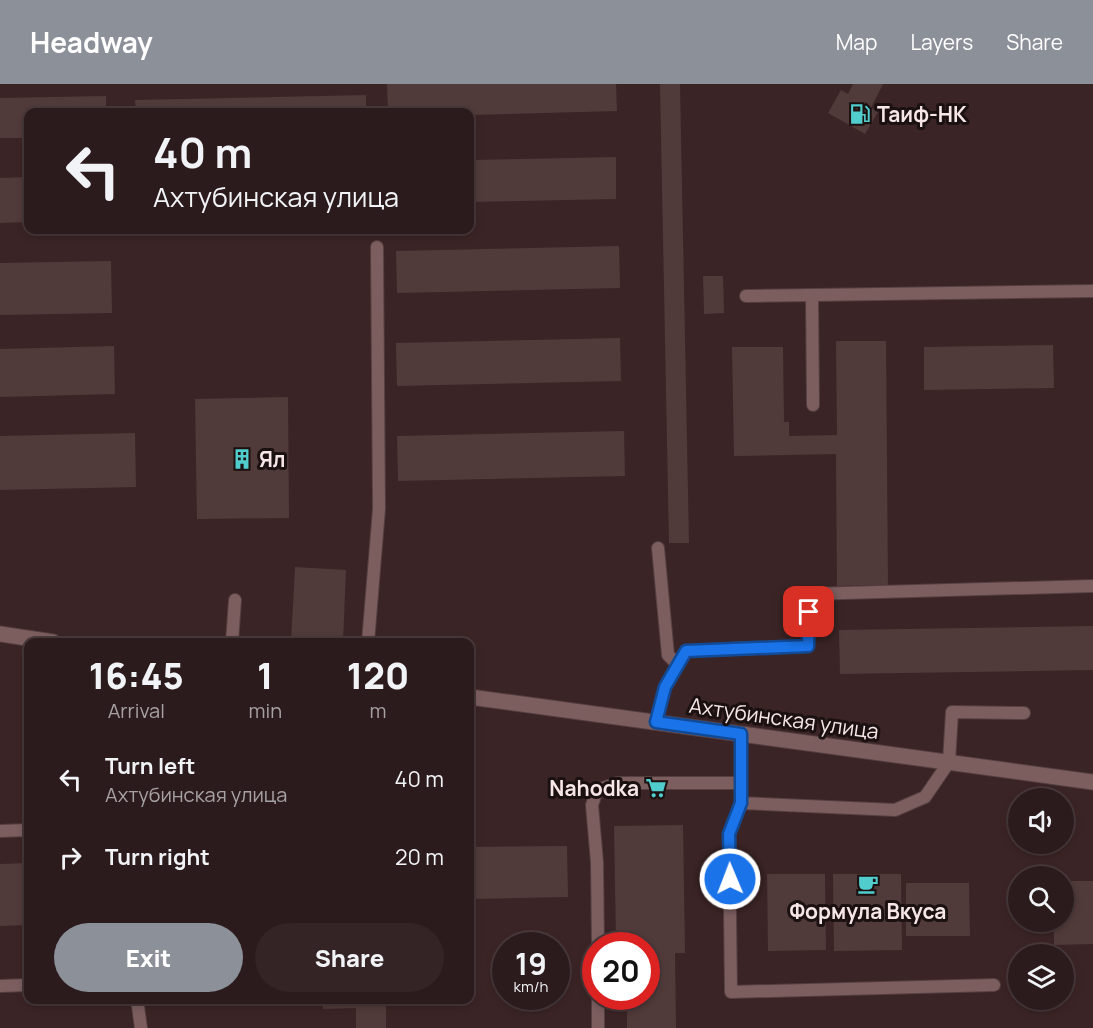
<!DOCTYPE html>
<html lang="en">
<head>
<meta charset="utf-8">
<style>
	body { margin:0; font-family:Manrope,sans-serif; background:#342425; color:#f1f3f6; height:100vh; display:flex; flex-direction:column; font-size:22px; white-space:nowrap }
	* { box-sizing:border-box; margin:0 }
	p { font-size:20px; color:#a6a1a3 }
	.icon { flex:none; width:33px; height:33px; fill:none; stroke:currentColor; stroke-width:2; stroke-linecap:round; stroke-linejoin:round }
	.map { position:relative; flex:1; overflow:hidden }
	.sheet { position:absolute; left:24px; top:554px; width:450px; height:366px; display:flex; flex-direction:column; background:#2c1b1c; border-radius:12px; box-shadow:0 3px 9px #0003,0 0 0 2px #48393b }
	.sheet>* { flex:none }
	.banner { position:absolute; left:24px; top:24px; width:450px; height:126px; border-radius:12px; box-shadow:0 3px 9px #0003,0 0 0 2px #48393b; background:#2c1b1c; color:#f1f3f6; overflow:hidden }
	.fabs { position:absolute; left:1008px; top:704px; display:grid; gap:12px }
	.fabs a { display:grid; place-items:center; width:66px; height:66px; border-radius:50%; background:#2c1b1c; box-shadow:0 3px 9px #0003,0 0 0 2px #48393b; font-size:30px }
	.speed { position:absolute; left:492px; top:848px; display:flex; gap:12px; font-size:30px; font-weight:700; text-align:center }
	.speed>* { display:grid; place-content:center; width:78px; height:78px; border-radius:50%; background:#2c1b1c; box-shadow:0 3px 9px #0003,0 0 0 2px #48393b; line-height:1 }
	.speed small { font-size:15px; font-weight:400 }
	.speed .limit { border:9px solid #d22; background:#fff; color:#111 }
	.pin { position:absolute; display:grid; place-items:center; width:51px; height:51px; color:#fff; margin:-26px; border-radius:12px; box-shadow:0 3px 9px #0006 }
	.me { position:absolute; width:66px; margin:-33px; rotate:359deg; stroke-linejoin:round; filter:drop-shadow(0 0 4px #0008) }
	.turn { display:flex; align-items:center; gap:21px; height:126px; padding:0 30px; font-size:27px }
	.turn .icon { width:78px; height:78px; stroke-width:2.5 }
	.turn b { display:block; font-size:42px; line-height:51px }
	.eta { display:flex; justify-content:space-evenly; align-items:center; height:102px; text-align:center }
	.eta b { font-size:36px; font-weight:800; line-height:42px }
	.action { display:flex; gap:12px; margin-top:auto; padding:12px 30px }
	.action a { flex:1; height:69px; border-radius:36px; background:#8c9099; color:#fff; font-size:24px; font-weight:800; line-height:69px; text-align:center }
	.action a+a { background:#342425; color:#f1f3f6 }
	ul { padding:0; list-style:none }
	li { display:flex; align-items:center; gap:18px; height:78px; padding:0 30px }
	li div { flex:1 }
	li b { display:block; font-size:22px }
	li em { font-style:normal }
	header { display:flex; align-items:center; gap:36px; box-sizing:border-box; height:84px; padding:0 30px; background:#8c9099; color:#fff }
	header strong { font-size:28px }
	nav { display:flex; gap:33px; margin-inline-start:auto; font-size:21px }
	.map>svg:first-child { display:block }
</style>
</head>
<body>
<header>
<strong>Headway</strong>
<nav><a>Map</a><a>Layers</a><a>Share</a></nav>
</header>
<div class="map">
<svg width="1093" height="944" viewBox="0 0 1093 944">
	<rect width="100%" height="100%" fill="#3b2425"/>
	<!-- building -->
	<path fill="#513a3a" d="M387,0H616L617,27L470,31V28H388Z
		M660,0H680L689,459H669Z
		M853,0H883L871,24L878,28L865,50L828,29L841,6L848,10Z
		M366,11V28H136L135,16Z
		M106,12V28H28V54H0V14Z
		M616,73V115L470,118V76Z
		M28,93V138L0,139V94Z
		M619,162L620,204L397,209L396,167Z
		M111,177L112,229L0,231V179Z
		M703,192H723L724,229L704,230Z
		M620,254L621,297L397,302L396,259Z
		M836,257H886L888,501L837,502L836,370L734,372L732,263H783L784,338H789V352L837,351Z
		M1053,261L1054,304L924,306V263Z
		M114,262L115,310L0,313V265Z
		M288,313L289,434L197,435L195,315Z
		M624,347L625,392L398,397L397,352Z
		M135,349L136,403L0,406V352Z
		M295,483L346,486L343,558H291Z
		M1093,542V586L840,590L839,546Z
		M683,741L685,869H675L676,944H627V912H646V861H616L614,742Z
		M567,762L568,813L470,815V763Z
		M28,779V841L0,842V780Z
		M767,790H825L826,866L768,867Z
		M833,790H901L902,866L834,867Z
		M1064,797H1093V860L1054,861V837H1064Z
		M906,799H969L970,852H906Z
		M323,915H386V944H356V924L323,925Z"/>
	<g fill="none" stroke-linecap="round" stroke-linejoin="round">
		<!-- lane casing -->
		<g stroke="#553f40" stroke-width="14">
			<path id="lane" d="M812,211L813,321
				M746,212L1093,207
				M658,464L668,571L678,581
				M232,558L235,516
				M368,558L379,425L377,163
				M656,638L665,603L686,567L808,562L810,510L1093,502
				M741,649V719L729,750L731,908L994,901
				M741,719L895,726L925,713L949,678L952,628L1024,629
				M0,747L28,746
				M598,861L597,778L592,721L597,706L618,699H740
				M0,902L28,901
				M598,912V944
				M137,915L141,944"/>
		</g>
		<!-- street casing -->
		<g stroke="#553f40" stroke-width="17">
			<path id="street" d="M0,550L53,558
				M470,613L1093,698"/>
		</g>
		<!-- lane -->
		<use href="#lane" stroke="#7c5e5f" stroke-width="12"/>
		<!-- street -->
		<use href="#street" stroke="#7c5e5f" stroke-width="15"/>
	</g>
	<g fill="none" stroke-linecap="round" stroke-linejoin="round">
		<!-- route casing -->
		<g stroke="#114b97" stroke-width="15">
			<path id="route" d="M730,795L729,750L741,719V650L656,638L665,603L686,567L808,562L809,528"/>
		</g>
		<!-- route -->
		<use href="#route" stroke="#1a73e8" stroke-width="10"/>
	</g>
	<!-- icons -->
	<defs>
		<g id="fuel-bare" transform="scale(1.62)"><path d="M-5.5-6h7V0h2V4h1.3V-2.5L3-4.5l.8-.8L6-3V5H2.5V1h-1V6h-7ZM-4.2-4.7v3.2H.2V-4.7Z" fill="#52cdce" stroke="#1b1111" stroke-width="2.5" paint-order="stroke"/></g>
		<g id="building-bare" transform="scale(1.62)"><path d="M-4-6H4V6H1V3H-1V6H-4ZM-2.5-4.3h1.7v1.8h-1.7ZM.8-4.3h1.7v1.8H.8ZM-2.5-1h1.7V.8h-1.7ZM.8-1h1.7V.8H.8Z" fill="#52cdce" stroke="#1b1111" stroke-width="2.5" paint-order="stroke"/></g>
		<g id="supermarket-bare" transform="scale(1.62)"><path d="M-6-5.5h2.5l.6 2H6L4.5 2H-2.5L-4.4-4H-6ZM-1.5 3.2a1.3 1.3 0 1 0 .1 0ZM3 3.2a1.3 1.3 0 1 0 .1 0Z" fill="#52cdce" stroke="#1b1111" stroke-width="2.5" paint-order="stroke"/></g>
		<g id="cafe-bare" transform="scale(1.62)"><path d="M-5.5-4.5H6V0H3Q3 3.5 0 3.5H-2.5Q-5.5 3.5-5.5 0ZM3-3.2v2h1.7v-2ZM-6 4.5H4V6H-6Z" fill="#52cdce" stroke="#1b1111" stroke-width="2.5" paint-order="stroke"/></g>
	</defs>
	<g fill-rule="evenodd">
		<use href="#fuel-bare" x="860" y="30"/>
		<use href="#building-bare" x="242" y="375"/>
		<use href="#supermarket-bare" x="656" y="704"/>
		<use href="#cafe-bare" x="868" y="800"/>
	</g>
	<g text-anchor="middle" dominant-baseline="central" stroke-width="6" stroke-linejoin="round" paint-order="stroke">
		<!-- poi labels -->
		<g font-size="21" font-weight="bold" fill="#f6e6e7" stroke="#1b1111" text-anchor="start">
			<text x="877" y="30">Таиф-НК</text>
			<text x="259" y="375">Ял</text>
			<text x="639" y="704" text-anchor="end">Nahodka</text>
			<text x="868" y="827" text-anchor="middle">Формула Вкуса</text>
		</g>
		<!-- street labels -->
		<g font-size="21" fill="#f6e6e7" stroke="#1b1111">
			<text transform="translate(784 634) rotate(8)">Ахтубинская улица</text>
		</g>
	</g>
</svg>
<div class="fabs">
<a><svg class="icon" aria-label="sound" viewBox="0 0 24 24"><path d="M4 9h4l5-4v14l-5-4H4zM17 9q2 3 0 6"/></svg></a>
<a><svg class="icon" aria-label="search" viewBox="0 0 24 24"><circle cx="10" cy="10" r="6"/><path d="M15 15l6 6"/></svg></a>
<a><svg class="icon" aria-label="layers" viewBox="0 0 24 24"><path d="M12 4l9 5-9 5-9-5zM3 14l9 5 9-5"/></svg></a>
</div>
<div class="speed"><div>19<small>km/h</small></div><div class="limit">20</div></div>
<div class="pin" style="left:809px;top:528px;background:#d93025"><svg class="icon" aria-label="arrive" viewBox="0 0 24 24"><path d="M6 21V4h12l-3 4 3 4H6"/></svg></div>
<svg class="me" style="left:730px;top:795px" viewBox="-20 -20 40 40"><circle r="17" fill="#1a73e8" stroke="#fff" stroke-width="3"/><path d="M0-11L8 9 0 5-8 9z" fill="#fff"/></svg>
<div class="banner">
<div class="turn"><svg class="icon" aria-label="left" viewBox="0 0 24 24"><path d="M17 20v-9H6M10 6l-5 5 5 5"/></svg><div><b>40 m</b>Ахтубинская улица</div></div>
</div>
<section class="sheet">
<div class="eta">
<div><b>16:45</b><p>Arrival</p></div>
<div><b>1</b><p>min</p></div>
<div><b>120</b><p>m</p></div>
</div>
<ul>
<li><svg class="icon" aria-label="left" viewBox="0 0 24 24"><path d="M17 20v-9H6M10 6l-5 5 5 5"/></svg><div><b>Turn left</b><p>Ахтубинская улица</p></div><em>40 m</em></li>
<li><svg class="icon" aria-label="right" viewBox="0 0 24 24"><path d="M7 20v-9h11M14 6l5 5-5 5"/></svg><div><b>Turn right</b></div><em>20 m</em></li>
</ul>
<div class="action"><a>Exit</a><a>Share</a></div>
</section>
</div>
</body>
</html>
